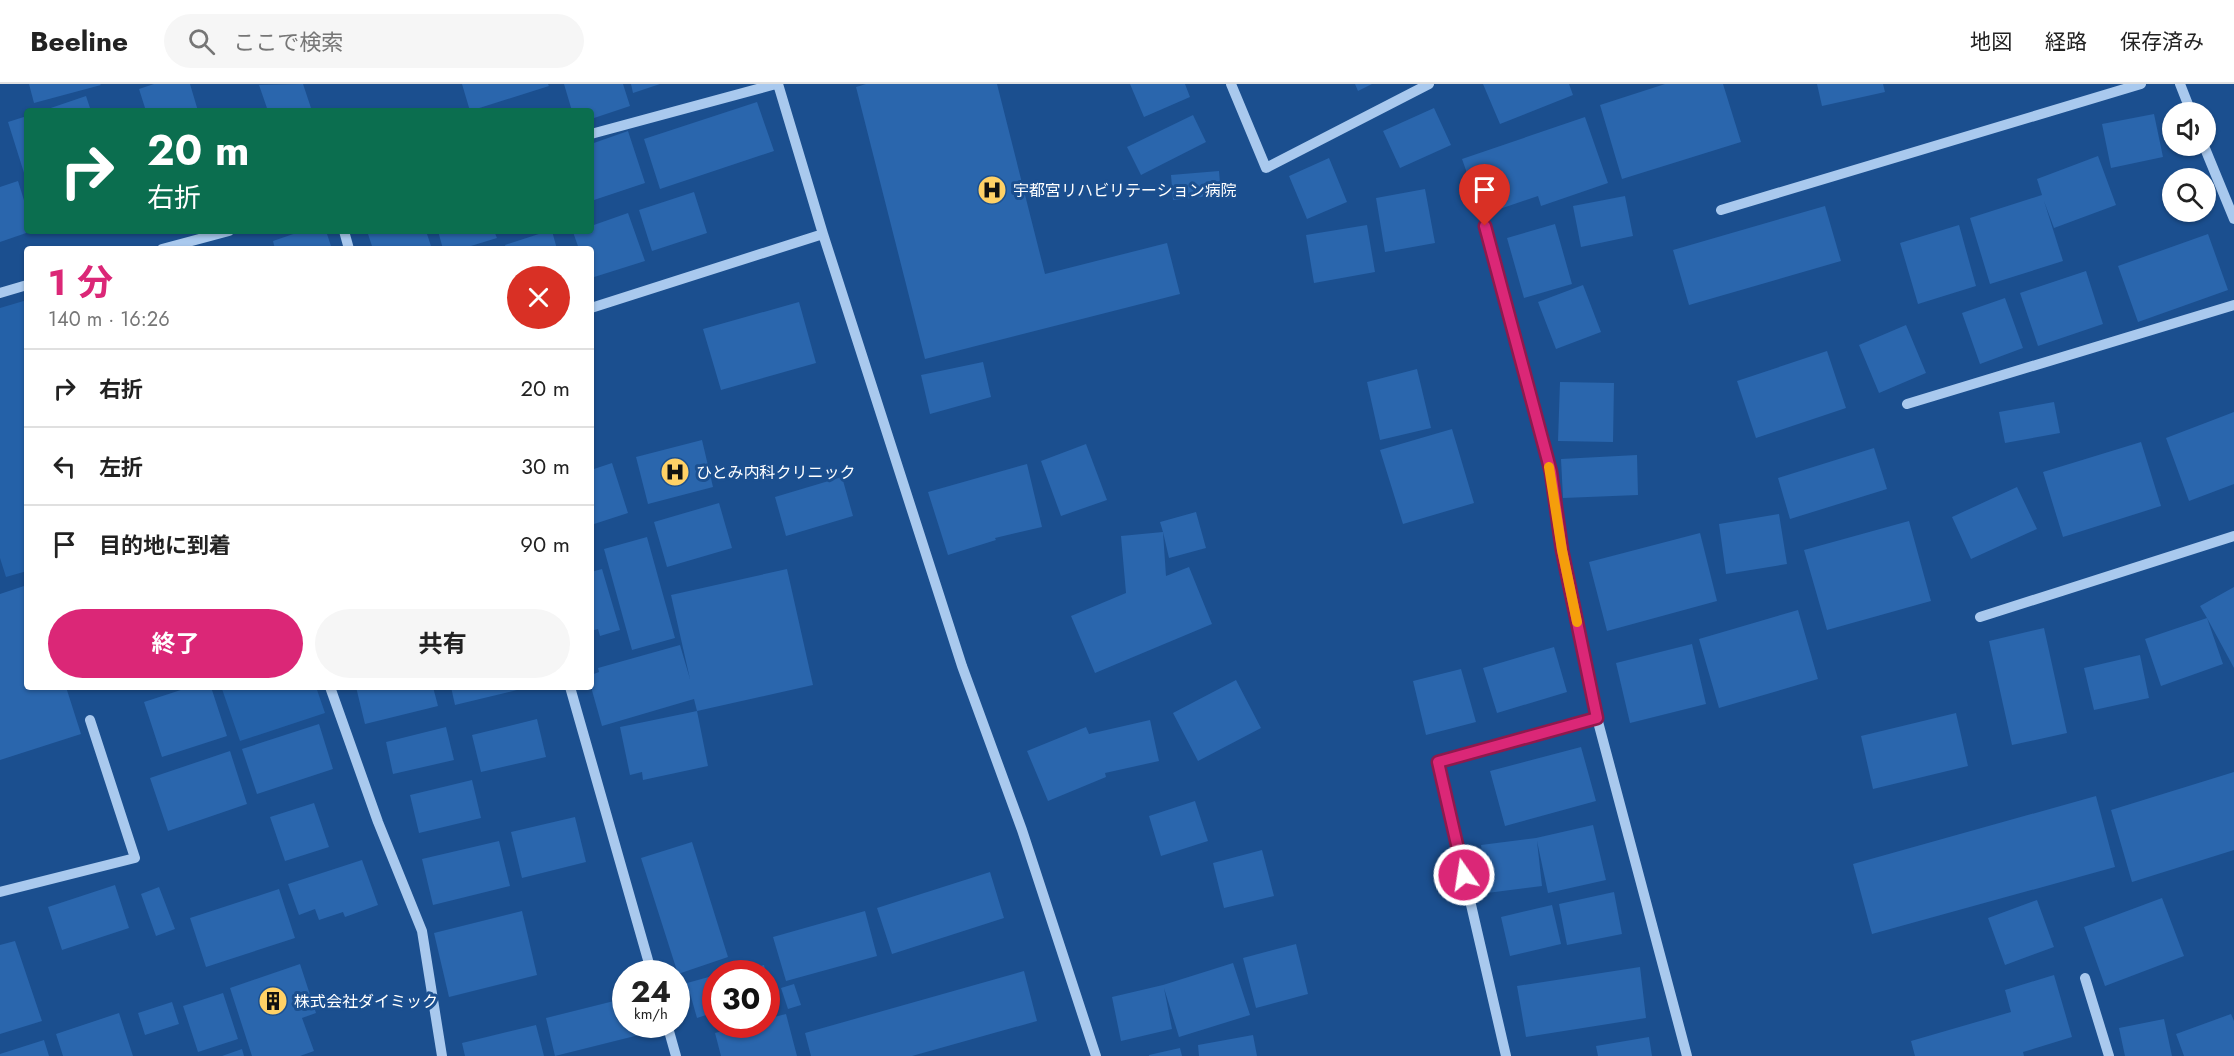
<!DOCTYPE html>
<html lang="ja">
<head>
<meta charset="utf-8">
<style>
	body { margin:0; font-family:Jost,"Noto Sans JP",sans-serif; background:#f6f6f6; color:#222; height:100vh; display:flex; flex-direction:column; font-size:22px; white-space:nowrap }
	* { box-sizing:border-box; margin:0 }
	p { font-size:20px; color:#767676 }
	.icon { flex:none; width:33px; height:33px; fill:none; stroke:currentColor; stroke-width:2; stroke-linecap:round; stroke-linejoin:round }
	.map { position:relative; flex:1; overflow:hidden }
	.side { position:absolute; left:24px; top:162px; width:570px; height:444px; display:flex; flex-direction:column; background:#fff; border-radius:6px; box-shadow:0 2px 4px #0004 }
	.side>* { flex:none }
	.guide { position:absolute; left:24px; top:24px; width:570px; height:126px; border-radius:6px; box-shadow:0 2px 4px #0004; background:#0b6e4f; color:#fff; overflow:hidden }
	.buttons { position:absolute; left:2162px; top:18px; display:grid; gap:12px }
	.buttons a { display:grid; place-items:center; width:54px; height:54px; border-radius:50%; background:#fff; box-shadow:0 2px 4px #0004; font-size:30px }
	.speed { position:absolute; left:612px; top:876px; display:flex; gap:12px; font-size:30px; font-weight:700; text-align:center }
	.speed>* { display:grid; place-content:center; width:78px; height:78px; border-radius:50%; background:#fff; box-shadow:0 2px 4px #0004; line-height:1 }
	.speed small { font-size:15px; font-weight:400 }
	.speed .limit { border:9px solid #d22; background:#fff; color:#111 }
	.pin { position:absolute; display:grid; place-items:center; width:51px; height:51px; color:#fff; margin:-62px -26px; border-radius:50% 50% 50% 0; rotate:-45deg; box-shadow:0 0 6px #0007 }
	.pin .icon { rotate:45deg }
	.me { position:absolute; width:66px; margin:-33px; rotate:347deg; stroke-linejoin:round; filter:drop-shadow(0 0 4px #0008) }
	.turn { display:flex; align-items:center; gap:21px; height:126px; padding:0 24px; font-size:27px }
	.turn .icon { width:78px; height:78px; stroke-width:2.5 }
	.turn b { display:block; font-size:42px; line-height:51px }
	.round { display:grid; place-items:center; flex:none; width:63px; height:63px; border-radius:32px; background:#f6f6f6 }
	.headline { display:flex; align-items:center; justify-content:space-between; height:102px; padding:0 24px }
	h1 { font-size:36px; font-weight:700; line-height:45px; color:#db2777 }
	.button { display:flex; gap:12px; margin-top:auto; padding:12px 24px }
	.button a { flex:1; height:69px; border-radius:36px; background:#db2777; color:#fff; font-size:24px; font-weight:700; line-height:69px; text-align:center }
	.button a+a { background:#f6f6f6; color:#222 }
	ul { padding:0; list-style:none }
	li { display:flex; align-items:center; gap:18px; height:78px; padding:0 24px; border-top:2px solid #e0e0e0 }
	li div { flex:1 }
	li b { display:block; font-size:22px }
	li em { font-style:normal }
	header { display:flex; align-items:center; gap:36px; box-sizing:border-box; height:84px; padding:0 30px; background:#fff; border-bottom:2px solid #e0e0e0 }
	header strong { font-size:28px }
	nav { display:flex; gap:33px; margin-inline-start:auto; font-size:21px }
	.search { width:420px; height:54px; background:#f6f6f6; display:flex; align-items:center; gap:15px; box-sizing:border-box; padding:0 21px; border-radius:33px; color:#767676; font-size:22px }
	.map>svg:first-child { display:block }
</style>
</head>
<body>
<header>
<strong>Beeline</strong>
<div class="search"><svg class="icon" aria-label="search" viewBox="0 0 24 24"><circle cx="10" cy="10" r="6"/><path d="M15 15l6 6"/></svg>ここで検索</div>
<nav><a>地図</a><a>経路</a><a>保存済み</a></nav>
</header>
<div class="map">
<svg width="2234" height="972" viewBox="0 0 2234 972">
	<rect width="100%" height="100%" fill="#1b4f8f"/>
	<!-- green -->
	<path fill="#2461a8" d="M27,216V487L6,493L0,474V224Z
		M228,603H316L325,629L240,657L222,605Z"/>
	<!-- building -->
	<path fill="#2a66ad" d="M29,0H100L101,1L34,19Z
		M154,0H190L198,27H146L139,5Z
		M303,0L312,27H268L259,1Z
		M462,0H548L549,2L470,27Z
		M564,0H623L630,22L591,35V27H572Z
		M631,0H660L633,9Z
		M866,0H997L1045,190L1167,159L1180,210L925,275L856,3Z
		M1130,0H1185L1190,13L1144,33Z
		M1355,0H1372L1358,7Z
		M1483,0H1569L1573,11L1500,40Z
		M1665,0H1723L1741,58L1622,95L1600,21Z
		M1817,0H1883L1885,8L1822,22Z
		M86,12L91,27H42Z
		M757,18L774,67L660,105L644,55Z
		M1434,24L1451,61L1400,84L1383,47Z
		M2154,30L2163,73L2111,84L2102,40Z
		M1193,31L1206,58L1141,91L1127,63Z
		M27,32V91L25,92L8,38Z
		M1585,33L1608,99L1541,122L1538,112L1482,131L1462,75Z
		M628,47L645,99L591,117V60Z
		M2098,72L2116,121L2054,144L2044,117L2063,177L1990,200L1970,134L2042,111L2037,95Z
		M1329,74L1347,118L1307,135L1289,92Z
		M1219,87L1221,111L1173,116L1171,91Z
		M18,97L27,126V147H32L0,158V103Z
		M1425,105L1435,159L1385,168L1376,114Z
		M694,108L707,149L652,167L639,126Z
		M1625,112L1633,152L1581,163L1573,122Z
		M1825,122L1841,177L1689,221L1673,166Z
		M628,129L645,177L591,194V165H579L573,148L591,147V142Z
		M1555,140L1572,200L1524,214L1507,154Z
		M1367,141L1375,188L1314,199L1306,151Z
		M1959,141L1976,202L1918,220L1900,159Z
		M302,147H326L332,165H275L273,157Z
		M367,147H426L431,162L420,165H373Z
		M438,147H494L497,154L461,165H443Z
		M548,147H552L557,165H506L505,161Z
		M2208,150L2228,206L2138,238L2118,182Z
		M2086,187L2103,240L2038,262L2020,209Z
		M1583,201L1601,248L1556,265L1538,218Z
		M2005,214L2023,264L1980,280L1962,229Z
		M799,218L816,279L721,306L703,245Z
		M1906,241L1926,289L1879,309L1859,261Z
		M1827,267L1846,324L1756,354L1737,297Z
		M983,278L991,313L930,330L921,291Z
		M1417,285L1431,344L1380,356L1367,298Z
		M1560,298L1614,299L1613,358L1558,357Z
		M2054,318L2060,349L2005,359L1999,328Z
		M2234,328V400L2189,417L2166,354Z
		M1452,345L1474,419L1403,440L1380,366Z
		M702,356L713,403L648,420L636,373Z
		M2141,358L2161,422L2063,453L2043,388Z
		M1086,360L1107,416L1061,432L1041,377Z
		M1874,364L1887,405L1790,435L1778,394Z
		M1637,371L1638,411L1563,414L1561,375Z
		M612,379L628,429L591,441V386Z
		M1027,380L1042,443L995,454L996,456L948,471L928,408Z
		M842,393L853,432L786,452L775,413Z
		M2017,403L2037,445L1971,475L1952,433Z
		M719,419L732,464L667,483L654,438Z
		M1196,428L1206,464L1169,474L1163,448L1166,492L1189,483L1212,540L1095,589L1071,532L1126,509L1121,452L1163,448L1160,438Z
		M1779,430L1787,480L1726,490L1719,440Z
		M1909,437L1931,517L1827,546L1804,466Z
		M1700,449L1717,517L1607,547L1589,478Z
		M647,453L675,554L632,566L604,465Z
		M602,485L620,546L600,552L598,545L591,547V488Z
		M787,485L813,601L697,627L694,615L602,642L591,603V591L599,588L598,584L680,561L690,595L671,511Z
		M27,501V603H66L81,650L0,676V510Z
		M2234,503V584L2207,534L2223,580L2161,602L2145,555L2207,534L2200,522Z
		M1798,526L1818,595L1719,624L1699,555Z
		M2044,544L2067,649L2012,661L1989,557Z
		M1692,560L1706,620L1630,639L1616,579Z
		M1554,563L1567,608L1497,629L1483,584Z
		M2140,571L2149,614L2094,626L2084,584Z
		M1461,585L1476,638L1426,651L1413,597Z
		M1236,596L1261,644L1198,677L1173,629Z
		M190,603H211L227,652L162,673L144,618Z
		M356,603H433L438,622L365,640Z
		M451,603H525V604L455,621Z
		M697,627L708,682L643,696L642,688L630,691L620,643Z
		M1956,629L1968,682L1873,705L1861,652Z
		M537,635L546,673L481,688L472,651Z
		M1150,636L1159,677L1105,689L1106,693L1048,717L1027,667L1086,643L1089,650Z
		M319,640L333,685L257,710L242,665Z
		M446,643L454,676L393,690L386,658Z
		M1581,663L1596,717L1505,742L1490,687Z
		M230,667L247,720L168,747L150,694Z
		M2234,688V766L2132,798L2111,726Z
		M472,696L481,734L419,749L410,711Z
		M2096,712L2115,783L1872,850L1853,780Z
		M1195,717L1208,757L1161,772L1149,732Z
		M314,719L329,763L285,777L270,733Z
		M575,733L586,778L522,794L511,748Z
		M1593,741L1606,796L1548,809L1537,757L1542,802L1487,809L1481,761L1536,754Z
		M499,757L510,802L433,821L422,775Z
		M692,758L728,873L678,890L641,774Z
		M1262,766L1274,812L1224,824L1213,779Z
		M362,776L378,821L345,833L343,828L319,836L315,825L299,831L288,800Z
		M990,788L1004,834L892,870L877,824Z
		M115,801L129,844L62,866L48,823Z
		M159,803L175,845L156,852L141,810Z
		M279,805L295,854L206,883L190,834Z
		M1614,808L1622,850L1567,861L1559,820Z
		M2162,814L2184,872L2105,902L2084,843Z
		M2037,816L2054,863L2005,881L1988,834Z
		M1552,821L1561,860L1510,872L1501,833Z
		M522,827L537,891L449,913L434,849Z
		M865,827L877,872L786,897L773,853Z
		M15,857L42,937L0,950V861Z
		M1296,860L1308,910L1256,924L1243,874Z
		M1233,879L1250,931L1179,953L1164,904L1172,945L1121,957L1112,913L1163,901Z
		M300,880L316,929L302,934L314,967L300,972H252L230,904Z
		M764,881L766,890H723L744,883L745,886Z
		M1640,883L1646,934L1526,953L1517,902Z
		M1024,887L1037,937L912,972H811L805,949Z
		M716,891V938L711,940L709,930L697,934L687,899Z
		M2054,891L2072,953L2023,968L2024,972H1915L1911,957L2011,928L2005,906Z
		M794,900L801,921L788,925L781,904Z
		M223,909L238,955L198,968L183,922Z
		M626,914V940H641L643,950L555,972L546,934Z
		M172,918L179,940L145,951L138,929Z
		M119,929L133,972H63L56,950Z
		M786,930L797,972H721L715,949L747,940H766V935Z
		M2231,930L2234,937V972H2184L2176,950Z
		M2164,935L2172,972H2125L2119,944Z
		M536,941L544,972H465L462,959Z
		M1253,951L1257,972H1199L1198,961Z
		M1649,953L1652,972H1598L1596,962Z
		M44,956L49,972H0V970Z
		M1180,964L1182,972H1149V971Z
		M242,965L244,972H222Z"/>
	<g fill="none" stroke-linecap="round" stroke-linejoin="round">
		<!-- minor -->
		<path stroke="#a9c9ee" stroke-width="10" d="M778,0L823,150L962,582L1022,746L1096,972
			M1231,0L1266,84L1429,0
			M2180,0L2191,28
			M591,50L776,0
			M2204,62L2234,135
			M1721,126L2141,0
			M1485,142L1551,388L1562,466L1597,634L1687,972
			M344,147L349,165
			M162,165L229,147
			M0,209L27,201
			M591,224L823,150
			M1907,320L2234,221
			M1980,533L2234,452
			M330,603L378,738L422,847L442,972
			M570,603L652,890
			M0,808L135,774L90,636
			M2085,894L2109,972
			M667,940L676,972
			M1506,972L1438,678L1597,634"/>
	</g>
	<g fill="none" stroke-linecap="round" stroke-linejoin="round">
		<!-- route casing -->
		<g stroke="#8e194d" stroke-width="15">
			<path id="route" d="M1464,791L1438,678L1597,634L1562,466L1551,388L1485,142"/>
		</g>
		<!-- route -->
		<use href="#route" stroke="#db2777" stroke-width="10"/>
		<!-- slow -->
		<path stroke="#f59e0b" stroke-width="10" d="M1549,383L1562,466L1577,538"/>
	</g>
	<!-- icons -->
	<defs>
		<g id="hospital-disc" transform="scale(1.5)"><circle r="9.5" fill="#ffd166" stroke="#1b4f8f"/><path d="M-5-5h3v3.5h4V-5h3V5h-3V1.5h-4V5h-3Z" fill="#111"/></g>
		<g id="building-disc" transform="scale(1.5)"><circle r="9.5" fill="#ffd166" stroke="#1b4f8f"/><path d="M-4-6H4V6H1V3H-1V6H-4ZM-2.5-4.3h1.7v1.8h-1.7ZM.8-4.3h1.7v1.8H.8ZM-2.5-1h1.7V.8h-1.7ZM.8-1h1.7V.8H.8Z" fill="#111"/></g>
	</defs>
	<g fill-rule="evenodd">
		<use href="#hospital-disc" x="992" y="106"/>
		<use href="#hospital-disc" x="675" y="388"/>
		<use href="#building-disc" x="273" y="917"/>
	</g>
	<g text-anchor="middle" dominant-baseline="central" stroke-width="6" stroke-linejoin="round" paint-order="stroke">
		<!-- poi labels -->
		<g font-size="16" fill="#fff" stroke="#1b4f8f" text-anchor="start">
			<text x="1013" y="106">宇都宮リハビリテーション病院</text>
			<text x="696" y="388">ひとみ内科クリニック</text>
			<text x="294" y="917">株式会社ダイミック</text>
		</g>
	</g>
</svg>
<div class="buttons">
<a><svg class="icon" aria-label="sound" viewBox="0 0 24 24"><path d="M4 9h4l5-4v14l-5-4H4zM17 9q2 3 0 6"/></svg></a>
<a><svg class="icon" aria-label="search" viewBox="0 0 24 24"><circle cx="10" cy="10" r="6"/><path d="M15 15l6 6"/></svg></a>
</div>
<div class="speed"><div>24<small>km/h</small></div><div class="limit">30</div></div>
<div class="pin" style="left:1485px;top:142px;background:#d93025"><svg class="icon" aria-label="arrive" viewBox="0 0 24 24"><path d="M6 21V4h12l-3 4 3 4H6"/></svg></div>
<svg class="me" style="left:1464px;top:791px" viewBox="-20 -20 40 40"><circle r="17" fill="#db2777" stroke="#fff" stroke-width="3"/><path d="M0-11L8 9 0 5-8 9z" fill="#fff"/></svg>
<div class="guide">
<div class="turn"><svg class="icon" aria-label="right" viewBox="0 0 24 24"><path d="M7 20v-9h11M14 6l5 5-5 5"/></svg><div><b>20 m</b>右折</div></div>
</div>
<section class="side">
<div class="headline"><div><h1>1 分</h1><p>140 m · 16:26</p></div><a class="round" style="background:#d93025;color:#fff"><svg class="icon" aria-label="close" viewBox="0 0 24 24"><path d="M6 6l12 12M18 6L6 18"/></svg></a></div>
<ul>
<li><svg class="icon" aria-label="right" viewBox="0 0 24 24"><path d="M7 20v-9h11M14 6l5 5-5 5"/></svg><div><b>右折</b></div><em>20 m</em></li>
<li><svg class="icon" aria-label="left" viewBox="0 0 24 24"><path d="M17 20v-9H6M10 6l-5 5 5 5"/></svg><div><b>左折</b></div><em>30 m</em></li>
<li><svg class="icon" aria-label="arrive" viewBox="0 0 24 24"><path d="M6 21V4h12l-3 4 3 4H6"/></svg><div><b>目的地に到着</b></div><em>90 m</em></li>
</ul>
<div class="button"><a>終了</a><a>共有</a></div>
</section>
</div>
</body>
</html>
